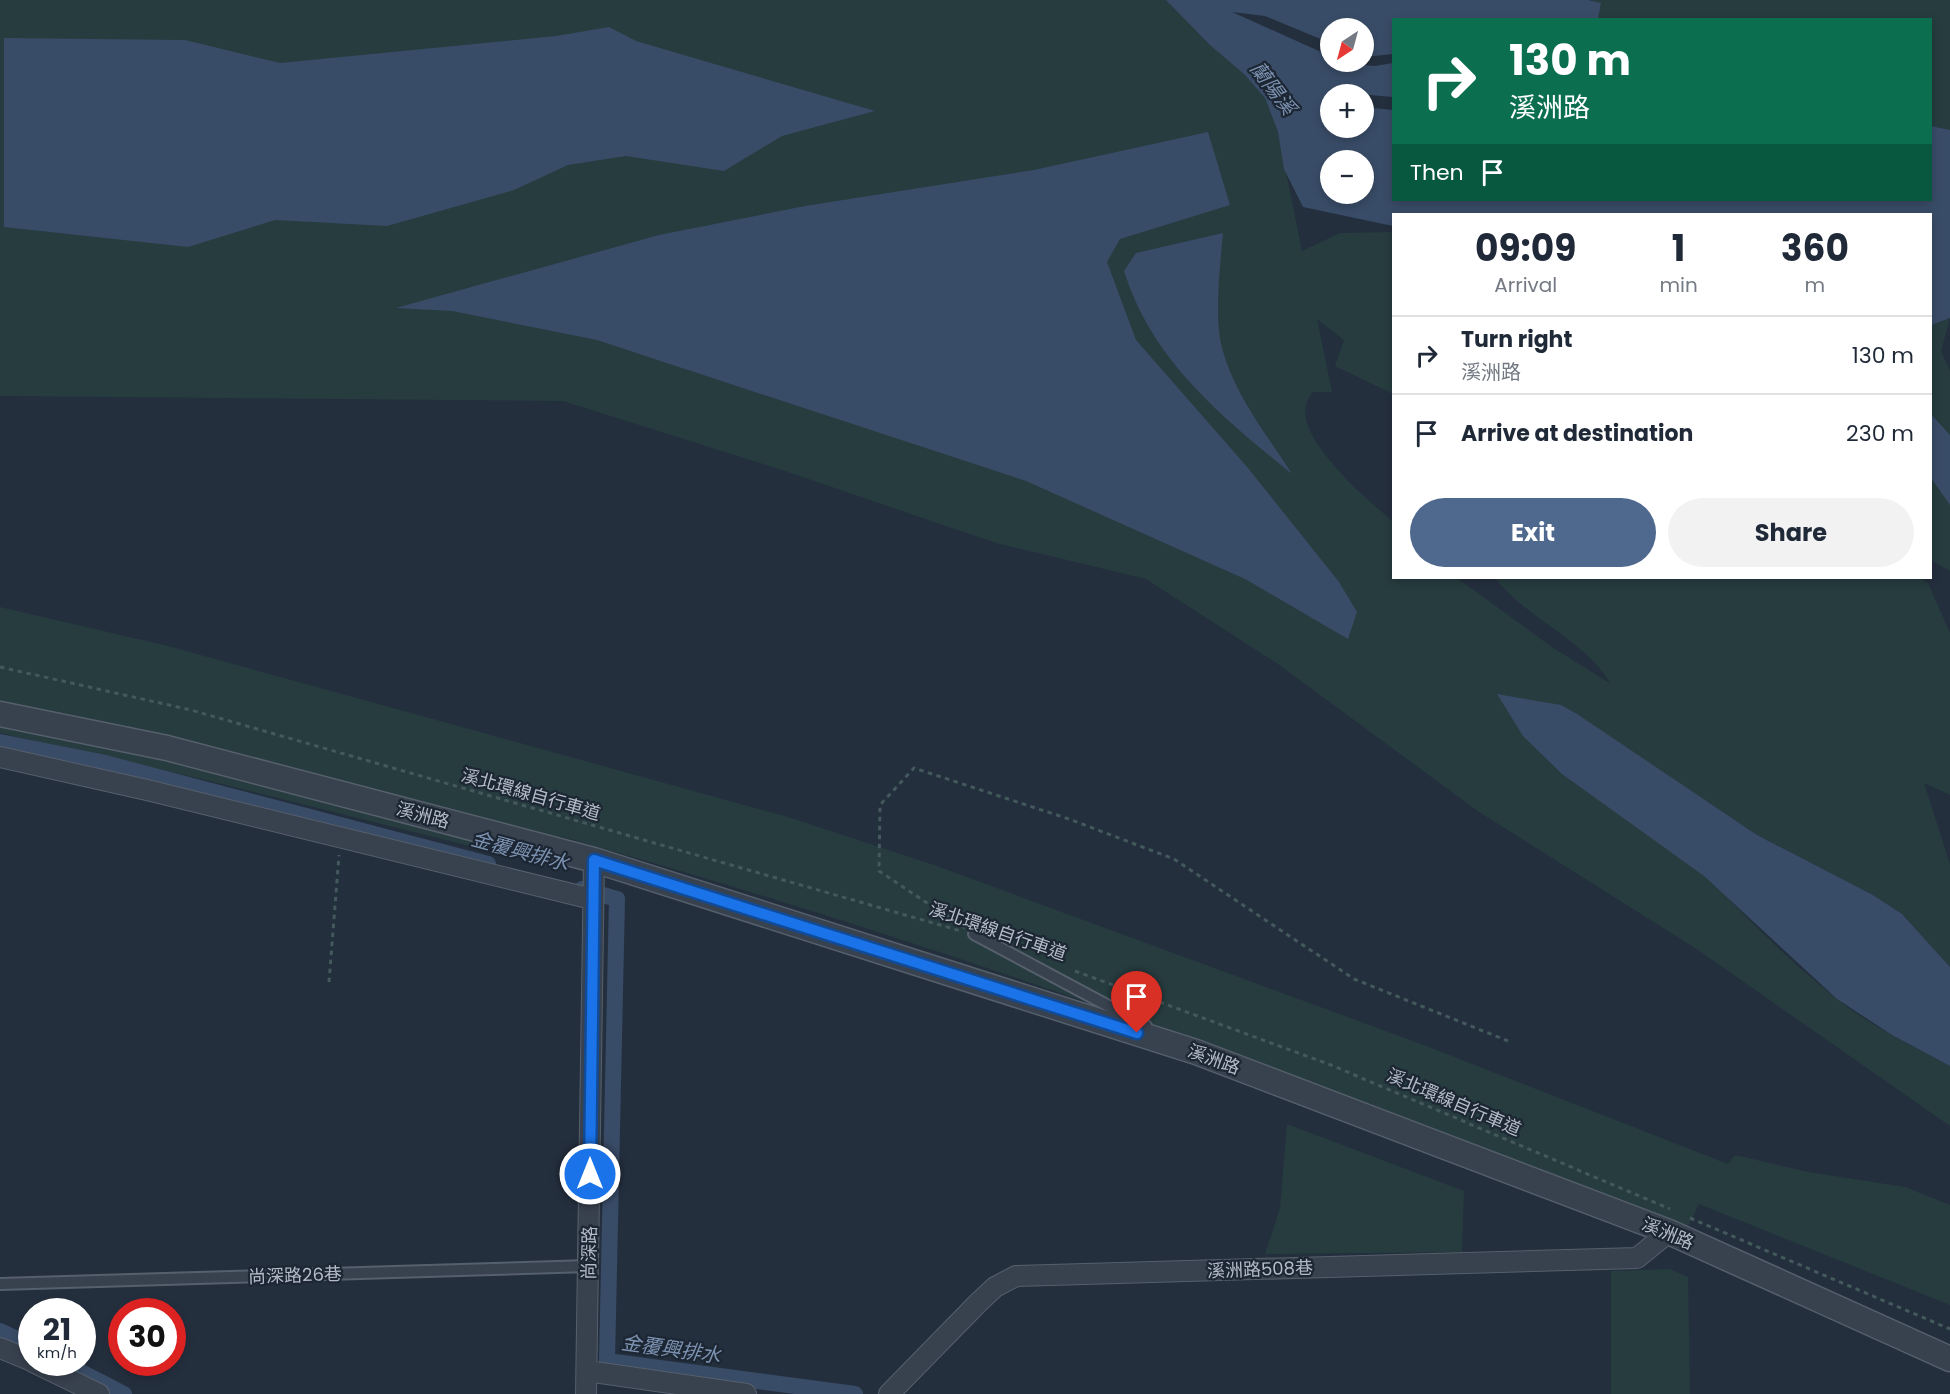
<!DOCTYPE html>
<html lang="en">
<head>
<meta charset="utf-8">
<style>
	body { margin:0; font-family:Poppins,"Noto Sans TC",sans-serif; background:#f2f2f3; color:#1f2937; height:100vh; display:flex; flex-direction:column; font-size:22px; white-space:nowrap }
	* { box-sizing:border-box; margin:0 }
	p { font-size:20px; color:#747a83 }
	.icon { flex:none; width:33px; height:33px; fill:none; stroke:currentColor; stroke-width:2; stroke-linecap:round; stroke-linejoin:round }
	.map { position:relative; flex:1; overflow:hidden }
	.details { position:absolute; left:1392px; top:213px; width:540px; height:366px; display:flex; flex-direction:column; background:#fff; border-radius:0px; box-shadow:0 3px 9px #0003 }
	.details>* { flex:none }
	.banner { position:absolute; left:1392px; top:18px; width:540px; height:183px; border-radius:0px; box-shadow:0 3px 9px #0003; background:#0b6e4f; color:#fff; overflow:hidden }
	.needle { width:39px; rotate:216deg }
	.tools { position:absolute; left:1320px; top:18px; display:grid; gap:12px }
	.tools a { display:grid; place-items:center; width:54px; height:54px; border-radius:50%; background:#fff; box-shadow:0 3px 9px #0003; font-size:30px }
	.speed { position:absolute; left:18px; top:1298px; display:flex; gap:12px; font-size:30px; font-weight:700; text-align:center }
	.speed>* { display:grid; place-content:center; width:78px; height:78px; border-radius:50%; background:#fff; box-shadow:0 3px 9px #0003; line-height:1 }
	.speed small { font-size:15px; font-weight:400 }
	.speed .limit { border:9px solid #d22; background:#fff; color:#111 }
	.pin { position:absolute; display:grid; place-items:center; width:51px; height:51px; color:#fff; margin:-62px -26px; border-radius:50% 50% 50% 0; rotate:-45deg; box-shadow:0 0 6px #0007 }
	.pin .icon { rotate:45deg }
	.me { position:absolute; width:66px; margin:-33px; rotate:0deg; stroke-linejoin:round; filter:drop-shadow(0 0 4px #0008) }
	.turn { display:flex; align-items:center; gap:21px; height:126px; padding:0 18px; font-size:27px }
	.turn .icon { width:78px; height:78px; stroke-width:2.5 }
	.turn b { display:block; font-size:42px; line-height:51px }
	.then { display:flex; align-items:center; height:57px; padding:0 18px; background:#0003; gap:12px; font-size:22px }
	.eta { display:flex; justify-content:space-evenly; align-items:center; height:102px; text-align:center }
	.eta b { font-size:36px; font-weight:700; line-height:42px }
	.cta { display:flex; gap:12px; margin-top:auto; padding:12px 18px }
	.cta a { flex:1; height:69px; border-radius:36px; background:#4f688e; color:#fff; font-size:24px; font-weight:700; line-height:69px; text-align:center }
	.cta a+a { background:#f2f2f3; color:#1f2937 }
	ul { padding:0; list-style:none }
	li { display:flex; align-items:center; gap:18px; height:78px; padding:0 18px; border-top:2px solid #e0e1e3 }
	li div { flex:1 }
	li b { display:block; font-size:22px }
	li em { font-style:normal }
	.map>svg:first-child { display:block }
</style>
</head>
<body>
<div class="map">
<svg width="1950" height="1394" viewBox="0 0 1950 1394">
	<rect width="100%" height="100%" fill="#242f3e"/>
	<!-- green -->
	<path fill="#263c3f" d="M0,0H1186L1265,98L1278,132L1302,251L1340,233L1393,232V394L1335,366L1344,340L1317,319L1332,392H1312C1310,396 1307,401 1306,405C1296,439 1369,502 1393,521L1394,578H1457L1552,647L1611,684C1584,639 1527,619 1495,578H1920L1928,583L1950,633V795L1924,783L1950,864V967L1902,914L1873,895L1757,835L1561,705C1647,808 1731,914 1836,998C1870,1026 1911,1045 1950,1066V1126L1695,948L1479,812L1278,664L1146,579L996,543L779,469L563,401L0,396Z
		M1588,0H1950V130L1931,126L1930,20L1598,19L1601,3Z
		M1950,318L1941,351L1950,371V440L1931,413V325Z
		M1930,453L1950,481V571L1931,560Z
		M0,607L168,646L788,817L934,865L1421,1044L1728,1164L1734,1156H1740L1808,1172L1905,1187L1950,1205V1305L1699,1204L1686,1231C1524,1168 1362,1103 1199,1043C989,965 775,897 560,836L550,866L214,782L0,733Z
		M1287,1124L1464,1191L1462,1252L1265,1254L1280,1208Z
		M1669,1269L1688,1277L1690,1394H1611V1271Z"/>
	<!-- water -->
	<path fill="#394c67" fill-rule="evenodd" d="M1166,0H1588L1601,3L1598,19L1394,20L1393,54L1364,57V28H1330V43L1265,16L1232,12L1330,56V62L1375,66L1393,63V97L1336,92V94H1330V128H1364V107L1393,110L1394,200H1930L1931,126L1950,130V318L1931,325L1930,214H1394L1393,226L1303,207L1284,169L1278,132L1265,98L1245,75L1210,45ZM1364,160V194H1330V160Z
		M609,27L636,41L875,111L782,136L724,171L626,156L568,165L514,190L387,226L275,220L188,247L4,227V38L185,40L280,63L556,36Z
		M1208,132L1230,205L1120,239L1107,262L1136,340L1248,468L1339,582L1357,612L1348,639L1245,579L1026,481L597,340L452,311L396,308L659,235L805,206L1034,170Z
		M1223,233C1220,266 1214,317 1222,348C1234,394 1267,435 1292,474C1222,417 1152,361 1124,271L1136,253Z
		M1930,413L1950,435V505L1931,478Z
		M1497,694L1561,705L1577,714L1757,835L1873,895L1902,914L1950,967V1066L1892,1035L1837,999L1704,876L1562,774L1523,736Z"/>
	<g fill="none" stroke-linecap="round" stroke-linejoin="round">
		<!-- canal -->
		<path stroke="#394c67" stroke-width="16" d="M0,742L101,762L488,864
			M582,889L617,899L607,1361L855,1394
			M0,1331L32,1346
			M62,1362L124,1394"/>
		<!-- service casing -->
		<g stroke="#565f6c" stroke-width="14">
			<path id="service" d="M974,934L1146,1026
				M0,1284L589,1266"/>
		</g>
		<!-- minor casing -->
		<g stroke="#565f6c" stroke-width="22">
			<path id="minor" d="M0,757L147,790L592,899
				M0,1348L32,1361
				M33,1362L99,1394
				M587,1371L746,1394
				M586,1394L594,860
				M889,1394L979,1302L995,1287L1016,1276L1637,1258L1669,1232"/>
		</g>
		<!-- tertiary casing -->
		<g stroke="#565f6c" stroke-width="27">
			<path id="tertiary" d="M0,714L167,748L594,860L1196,1052L1669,1232L1950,1359"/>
		</g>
		<!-- path -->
		<path stroke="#44595c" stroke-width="3" stroke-dasharray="4.5 4.5" stroke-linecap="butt" d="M0,667L191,710L961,931
			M965,928L879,871L880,805L914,768L1069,819L1174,859L1354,979L1508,1041
			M1075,971L1331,1065L1670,1209
			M329,982L339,855
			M1690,1218L1950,1329"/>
		<!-- service -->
		<use href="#service" stroke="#38414e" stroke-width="10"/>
		<!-- minor -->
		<use href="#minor" stroke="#38414e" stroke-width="20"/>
		<!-- tertiary -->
		<use href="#tertiary" stroke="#38414e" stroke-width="24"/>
	</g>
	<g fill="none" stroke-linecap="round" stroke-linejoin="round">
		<!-- route casing -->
		<g stroke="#114b97" stroke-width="15">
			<path id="route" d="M590,1174L594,860L1137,1033"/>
		</g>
		<!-- route -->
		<use href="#route" stroke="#1a73e8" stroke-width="10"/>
	</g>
	<g text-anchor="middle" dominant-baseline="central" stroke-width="4.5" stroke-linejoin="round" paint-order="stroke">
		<!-- street labels -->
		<g font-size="18" fill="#b4bcc9" stroke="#1d2633">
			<text transform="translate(531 794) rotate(16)">溪北環線自行車道</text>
			<text transform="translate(423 815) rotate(15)">溪洲路</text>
			<text transform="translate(998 931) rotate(19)">溪北環線自行車道</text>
			<text transform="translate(1214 1059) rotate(20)">溪洲路</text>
			<text transform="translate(1454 1102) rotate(23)">溪北環線自行車道</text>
			<text transform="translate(1668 1233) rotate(23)">溪洲路</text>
			<text transform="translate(589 1253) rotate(-89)">尚深路</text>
			<text transform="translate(1260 1269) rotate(-2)">溪洲路508巷</text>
			<text transform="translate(295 1275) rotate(-2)">尚深路26巷</text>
		</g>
		<!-- water labels -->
		<g font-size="20" font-style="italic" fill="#7c92b1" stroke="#1d2633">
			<text transform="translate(1273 88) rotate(53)">蘭陽溪</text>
			<text transform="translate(520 851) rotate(15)">金覆興排水</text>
			<text transform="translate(671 1349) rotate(8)">金覆興排水</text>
		</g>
	</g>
</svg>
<div class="tools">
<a><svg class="needle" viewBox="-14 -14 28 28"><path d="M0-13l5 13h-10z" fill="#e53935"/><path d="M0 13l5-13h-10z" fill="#747a83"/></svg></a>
<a>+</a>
<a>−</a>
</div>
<div class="speed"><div>21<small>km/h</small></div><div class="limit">30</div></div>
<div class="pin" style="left:1137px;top:1033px;background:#d93025"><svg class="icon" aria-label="arrive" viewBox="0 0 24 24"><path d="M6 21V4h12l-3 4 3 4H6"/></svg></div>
<svg class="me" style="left:590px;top:1174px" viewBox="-20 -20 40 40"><circle r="17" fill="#1a73e8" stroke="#fff" stroke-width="3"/><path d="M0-11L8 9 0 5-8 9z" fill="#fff"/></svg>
<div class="banner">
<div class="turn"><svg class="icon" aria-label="right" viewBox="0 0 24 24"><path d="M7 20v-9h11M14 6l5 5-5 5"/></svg><div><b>130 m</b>溪洲路</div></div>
<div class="then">Then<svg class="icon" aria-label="arrive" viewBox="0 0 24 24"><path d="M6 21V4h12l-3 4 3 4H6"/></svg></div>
</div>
<section class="details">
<div class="eta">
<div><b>09:09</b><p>Arrival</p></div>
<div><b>1</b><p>min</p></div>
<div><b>360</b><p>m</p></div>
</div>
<ul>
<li><svg class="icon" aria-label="right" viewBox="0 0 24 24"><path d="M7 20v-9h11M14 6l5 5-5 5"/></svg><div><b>Turn right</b><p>溪洲路</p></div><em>130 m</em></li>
<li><svg class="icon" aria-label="arrive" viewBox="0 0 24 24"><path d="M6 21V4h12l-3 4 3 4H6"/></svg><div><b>Arrive at destination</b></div><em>230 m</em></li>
</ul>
<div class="cta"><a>Exit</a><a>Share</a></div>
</section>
</div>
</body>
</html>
